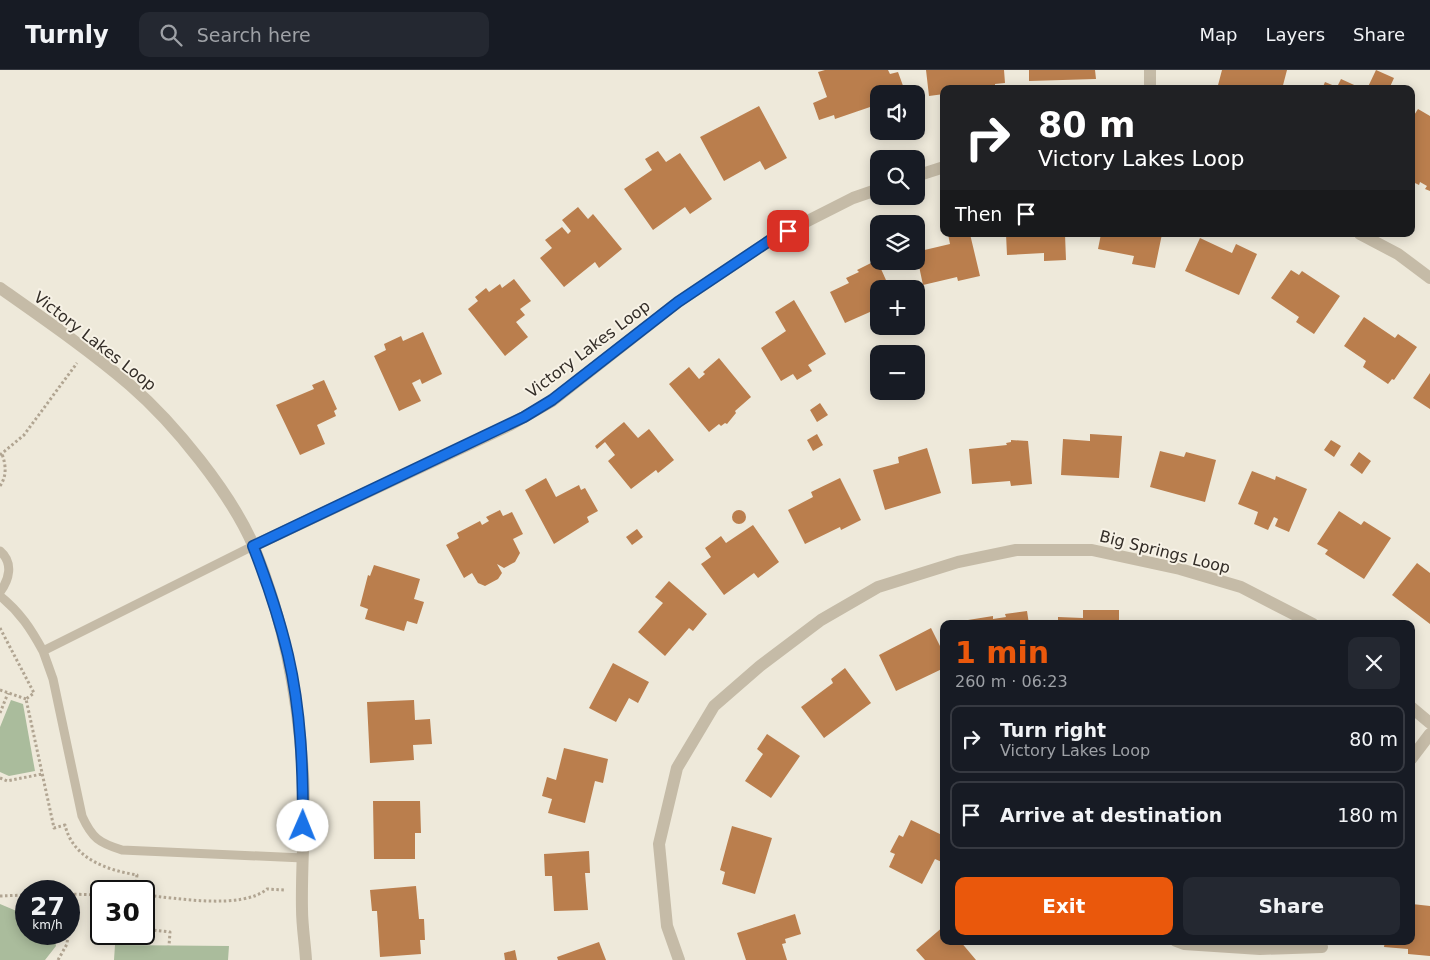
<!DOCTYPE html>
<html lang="en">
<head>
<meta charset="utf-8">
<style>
	body { margin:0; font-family:"DejaVu Sans",sans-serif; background:#242831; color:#f1f3f6; height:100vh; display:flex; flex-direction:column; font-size:19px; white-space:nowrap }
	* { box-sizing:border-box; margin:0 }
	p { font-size:16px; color:#9ea1a6 }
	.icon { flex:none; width:28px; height:28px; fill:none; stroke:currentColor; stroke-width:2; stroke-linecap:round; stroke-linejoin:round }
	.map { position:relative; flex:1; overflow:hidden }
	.drawer { position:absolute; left:940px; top:550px; width:475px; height:325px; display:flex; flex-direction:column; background:#171b24; border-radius:10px; box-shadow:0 2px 12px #0003 }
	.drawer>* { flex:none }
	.hud { position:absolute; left:940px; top:15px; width:475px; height:152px; border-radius:10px; box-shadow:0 2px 12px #0003; background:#202124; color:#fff; overflow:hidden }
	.fabs { position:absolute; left:870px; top:15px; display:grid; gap:10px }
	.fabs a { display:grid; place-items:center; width:55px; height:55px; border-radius:10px; background:#171b24; box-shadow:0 2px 12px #0003; font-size:25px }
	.speed { position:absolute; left:15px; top:810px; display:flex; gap:10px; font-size:25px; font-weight:700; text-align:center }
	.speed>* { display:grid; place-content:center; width:65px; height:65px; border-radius:50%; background:#171b24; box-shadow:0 2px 12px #0003; line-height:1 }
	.speed small { font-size:12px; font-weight:400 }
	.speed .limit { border:2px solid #111; border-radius:8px; background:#fff; color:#111 }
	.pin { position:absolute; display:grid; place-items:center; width:42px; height:42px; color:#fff; margin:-21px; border-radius:10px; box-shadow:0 2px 8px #0006 }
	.me { position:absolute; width:55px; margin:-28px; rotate:1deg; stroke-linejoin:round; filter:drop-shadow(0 0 4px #0008) }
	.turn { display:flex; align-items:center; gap:18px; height:105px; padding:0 15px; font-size:22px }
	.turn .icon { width:65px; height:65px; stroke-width:2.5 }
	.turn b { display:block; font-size:35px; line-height:42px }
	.then { display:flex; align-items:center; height:48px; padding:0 15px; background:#0003; gap:10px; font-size:19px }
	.round { display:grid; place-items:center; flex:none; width:52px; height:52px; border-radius:10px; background:#242831 }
	.headline { display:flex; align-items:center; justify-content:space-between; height:85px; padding:0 15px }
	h1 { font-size:30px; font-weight:700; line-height:38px; color:#ea580c }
	.button { display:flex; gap:10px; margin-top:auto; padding:10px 15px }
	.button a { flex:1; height:58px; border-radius:10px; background:#ea580c; color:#fff; font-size:20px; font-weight:700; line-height:58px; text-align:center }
	.button a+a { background:#242831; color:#f1f3f6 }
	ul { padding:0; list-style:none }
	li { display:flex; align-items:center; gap:15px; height:68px; margin:0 10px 8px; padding:0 5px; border:2px solid #363941; border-radius:10px }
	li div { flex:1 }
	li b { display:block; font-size:19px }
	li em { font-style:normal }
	header { display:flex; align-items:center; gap:30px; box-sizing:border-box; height:70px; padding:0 25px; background:#171b24; border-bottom:1px solid #363941 }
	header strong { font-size:24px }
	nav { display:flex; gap:28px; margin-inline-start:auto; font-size:18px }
	.search { width:350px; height:45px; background:#242831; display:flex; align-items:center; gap:12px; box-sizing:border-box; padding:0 18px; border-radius:10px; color:#9ea1a6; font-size:19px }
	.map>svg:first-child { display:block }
</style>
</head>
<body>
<header>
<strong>Turnly</strong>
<div class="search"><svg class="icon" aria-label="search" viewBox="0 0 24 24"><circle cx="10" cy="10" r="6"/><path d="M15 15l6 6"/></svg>Search here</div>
<nav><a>Map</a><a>Layers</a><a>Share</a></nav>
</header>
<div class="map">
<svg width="1430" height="890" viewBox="0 0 1430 890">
	<rect width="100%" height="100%" fill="#eee9da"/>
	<!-- green -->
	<path fill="#aabc9c" d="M11,630L23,634L35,701L9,706L0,702V657Z
		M0,834L26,845V864H54L56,876L45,890H0Z
		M115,875L229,876L228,890H114Z"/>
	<!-- building -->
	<path fill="#ba7e4d" d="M825,0H888L890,4L898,2L906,24H879V36L874,38L873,36L835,49L834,45L819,50L813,33L827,27L818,2Z
		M926,0H1004L1005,13L995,14V16L944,19V24L929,26Z
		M1029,0H1095L1096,9L1029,11Z
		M1222,0H1287L1282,19H1217Z
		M1376,0L1394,8L1389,19H1367Z
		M1341,9L1363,19H1322L1325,12L1337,17Z
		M759,36L787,88L765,100L760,91L724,111L700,67Z
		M1418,39L1430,46V121L1425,119L1427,116L1420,112L1419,115L1411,111V50Z
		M658,81L666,92L680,83L712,129L690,144L685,137L653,160L624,119L652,100L645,89Z
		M578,137L588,149L593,144L622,179L599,198L595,192L564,217L540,188L552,178L545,170L562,157L568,164L571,161L562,150Z
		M948,164H970L980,206L958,211L957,207L923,215L916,182L950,174Z
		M1006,164H1065L1066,190L1044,191V183L1007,185Z
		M1101,164H1162L1155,198L1132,194L1134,186L1098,179Z
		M1200,168L1232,183L1236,174L1257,184L1239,225L1185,201Z
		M877,190L890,219H879V238L845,253L830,222L849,213L846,208L859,202L857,200Z
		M1291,200L1299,205L1302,201L1340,226L1314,264L1296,252L1299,247L1271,228Z
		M514,209L531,231L520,239L525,245L516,252L528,267L505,286L468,239L478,231L475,227L486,218L489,222L500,214L502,218Z
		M794,230L826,284L808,295L812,301L797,310L793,304L781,311L761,278L786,261L775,242Z
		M1364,247L1395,268L1398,264L1417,277L1394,310L1392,309L1388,314L1363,297L1366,291L1344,276Z
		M423,262L442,304L422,314L420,309L412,313L421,331L399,341L374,286L386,280L384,274L401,266L403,271Z
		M719,288L751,327L735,341L736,343L727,354L725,353L721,356L719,354L709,362L669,314L689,297L699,309L705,304L703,302Z
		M1430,303V339L1413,328Z
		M324,310L337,339L334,341L336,346L317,355L325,374L300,385L276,335L314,319L312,315Z
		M820,333L828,345L817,352L810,340Z
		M624,352L638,368L649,359L674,390L658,403L656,400L631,419L608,391L615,385L605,372L597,379L595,376Z
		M817,364L823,375L813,381L807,370Z
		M1090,364L1122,366L1119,408L1061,405L1063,369L1090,371Z
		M1011,370L1028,371L1032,414L1011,416L1010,411L972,414L969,379L1007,375L1006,373L1011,372Z
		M1331,370L1341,376L1334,387L1324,380Z
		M927,378L941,423L885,440L873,400L899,393L898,387Z
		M1160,381L1184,387L1186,382L1216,390L1205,432L1150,417Z
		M1359,382L1371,391L1362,404L1350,395Z
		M1252,401L1275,410L1276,406L1307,419L1289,462L1275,456L1278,449L1274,447L1268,460L1254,454L1258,442L1238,434Z
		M546,408L556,427L579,415L581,420L585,418L598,441L587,447L589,452L554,474L525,420Z
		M840,408L861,450L841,460L840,457L805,474L788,440L813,427L811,422Z
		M732 447a7 7 0 1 1 14 0a7 7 0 1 1-14 0Z
		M500,440L503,446L512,442L523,464L513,469L520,483L515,492L504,498L497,494L502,503L498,509L485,516L478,513L472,503L464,508L446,475L459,468L457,463L480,451L482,455L489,451L486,447Z
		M1339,441L1361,455L1364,451L1391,468L1364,509L1325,484L1328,480L1317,474Z
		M753,455L779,492L758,508L754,503L724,525L701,494L711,487L705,478L721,466L726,473Z
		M637,459L643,467L632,475L626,467Z
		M1417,493L1430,503V554L1392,525Z
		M374,495L420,509L414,529L424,532L417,554L407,551L404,561L365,549L368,539L360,536L368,505L370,506Z
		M669,511L707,544L693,561L689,558L665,586L638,562L663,533L655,527Z
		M1083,540H1119V554H1058V547L1083,548Z
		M1027,541L1029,554H968V550L993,546V549L1006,547L1005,544Z
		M931,558L944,584V598L896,621L879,585Z
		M613,593L649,612L638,633L629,628L616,652L589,638Z
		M845,598L871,633L824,668L801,637L833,613L831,609Z
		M414,630L415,650L430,649L432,674L413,675L414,690L370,693L367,632Z
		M767,664L800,686L771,728L745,711L763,684L757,679Z
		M564,678L608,689L603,713L595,711L585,753L548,743L552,729L542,726L547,707L556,710Z
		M373,731H420L421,763H415V789H374Z
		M911,750L944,766V793L935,789L922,814L889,797L895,784L890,782L899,765L903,767Z
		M732,756L772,768L755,824L722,814L725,802L720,800Z
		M589,781L590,803H585L588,840L554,841L552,806H545L544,784Z
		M416,816L419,849H424L425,870H420L421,884L380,887L377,841H372L370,820Z
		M1412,834L1430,836V886L1408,884V879L1384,877L1385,871H1411Z
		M795,844L801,864L785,869L786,873L782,874L787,890H746L737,863Z
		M944,856V871H960L976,890H925L916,880Z
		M599,872L606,890H558L557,887Z
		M515,880L517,890H505L504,883Z"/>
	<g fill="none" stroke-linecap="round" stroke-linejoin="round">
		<!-- path -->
		<path stroke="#b1a592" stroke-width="3" stroke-dasharray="2.5 2.5" stroke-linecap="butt" d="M0,385L24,365L77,293
			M0,416C7,406 6,395 2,384
			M0,558L34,623L26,629L54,758L65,755C73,789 107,800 137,805L135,821
			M0,620L26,629
			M0,643L8,623
			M0,708L7,711L42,704
			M69,824L101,825
			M144,825C176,828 242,840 267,819L284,820
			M0,826L26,825
			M69,852L71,824
			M144,859L170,862L169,876
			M58,890L67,874L68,864"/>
		<!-- lane -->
		<path stroke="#c5bba7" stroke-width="9" d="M253,476L43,581L53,609L82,746C92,768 99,773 122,780L303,788
			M0,481C14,493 9,510 0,522
			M0,526C20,542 31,559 43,581"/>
		<!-- street -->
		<path stroke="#c5bba7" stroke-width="12" d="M1150,19V0
			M916,106L944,97
			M1360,164L1398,184L1430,208
			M0,218C44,249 89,280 130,315C174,353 231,423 254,477C284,550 298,626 303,704C306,749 301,794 302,839C302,856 305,873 306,890
			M253,476L510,355L552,331L678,232L772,169L853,128L879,119
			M1411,637L1430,653
			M1411,689L1430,664
			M1176,871L1184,874L1260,879L1322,877
			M679,890L667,856L659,774L677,698L714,636L760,596L821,550L878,517L958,492L1016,480H1092L1180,499L1241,517L1313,554"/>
	</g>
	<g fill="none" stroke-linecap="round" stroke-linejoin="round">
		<!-- route casing -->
		<g stroke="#114b97" stroke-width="12">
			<path id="route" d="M303,756C303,698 301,641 288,585C279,547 267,512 253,476L524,347L552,330L678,232L772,169L788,161"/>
		</g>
		<!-- route -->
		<use href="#route" stroke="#1a73e8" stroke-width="9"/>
	</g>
	<g text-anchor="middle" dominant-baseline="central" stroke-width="4" stroke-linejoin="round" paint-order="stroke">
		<!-- street labels -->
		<g font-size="16" fill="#332d27" stroke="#f7f2e6">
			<text transform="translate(95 271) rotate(38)">Victory Lakes Loop</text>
			<text transform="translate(588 279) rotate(-37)">Victory Lakes Loop</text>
			<text transform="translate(1165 482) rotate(14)">Big Springs Loop</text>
		</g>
	</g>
</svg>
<div class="fabs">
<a><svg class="icon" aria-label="sound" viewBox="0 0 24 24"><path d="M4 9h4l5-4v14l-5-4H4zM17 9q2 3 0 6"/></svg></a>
<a><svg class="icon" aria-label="search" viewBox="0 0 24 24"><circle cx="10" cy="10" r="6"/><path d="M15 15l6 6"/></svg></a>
<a><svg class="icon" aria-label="layers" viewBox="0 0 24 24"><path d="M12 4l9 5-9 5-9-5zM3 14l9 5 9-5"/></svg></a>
<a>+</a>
<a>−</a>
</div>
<div class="speed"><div>27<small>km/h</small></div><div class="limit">30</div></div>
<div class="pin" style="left:788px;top:161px;background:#d93025"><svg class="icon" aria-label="arrive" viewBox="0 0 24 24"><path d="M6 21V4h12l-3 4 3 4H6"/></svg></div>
<svg class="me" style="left:303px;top:756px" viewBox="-20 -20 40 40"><circle r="19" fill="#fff"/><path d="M0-13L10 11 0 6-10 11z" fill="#1a73e8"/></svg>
<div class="hud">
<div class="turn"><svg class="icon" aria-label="right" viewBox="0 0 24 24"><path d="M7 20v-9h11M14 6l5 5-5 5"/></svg><div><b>80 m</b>Victory Lakes Loop</div></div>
<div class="then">Then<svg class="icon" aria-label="arrive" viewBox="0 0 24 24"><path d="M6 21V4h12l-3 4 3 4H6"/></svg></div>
</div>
<section class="drawer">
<div class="headline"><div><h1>1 min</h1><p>260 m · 06:23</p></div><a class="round"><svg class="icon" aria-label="close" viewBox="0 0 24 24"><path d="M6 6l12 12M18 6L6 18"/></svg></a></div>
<ul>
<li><svg class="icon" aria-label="right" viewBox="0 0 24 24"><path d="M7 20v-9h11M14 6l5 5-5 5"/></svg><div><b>Turn right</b><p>Victory Lakes Loop</p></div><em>80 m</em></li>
<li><svg class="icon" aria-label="arrive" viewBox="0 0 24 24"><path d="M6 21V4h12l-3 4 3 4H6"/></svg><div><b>Arrive at destination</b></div><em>180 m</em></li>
</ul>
<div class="button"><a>Exit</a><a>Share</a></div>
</section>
</div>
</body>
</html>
